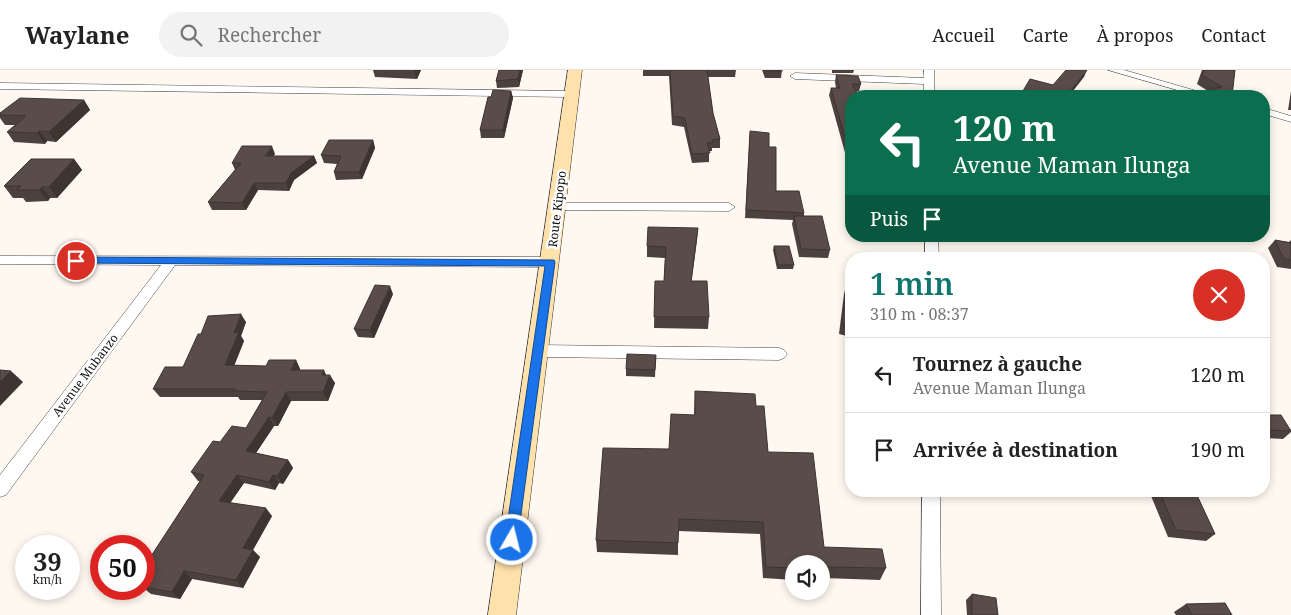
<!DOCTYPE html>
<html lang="fr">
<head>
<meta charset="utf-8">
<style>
	body { margin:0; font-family:"Noto Serif",serif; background:#f2f2f2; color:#222; height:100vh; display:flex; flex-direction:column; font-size:19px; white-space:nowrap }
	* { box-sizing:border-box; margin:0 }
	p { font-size:16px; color:#767676 }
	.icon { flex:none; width:28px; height:28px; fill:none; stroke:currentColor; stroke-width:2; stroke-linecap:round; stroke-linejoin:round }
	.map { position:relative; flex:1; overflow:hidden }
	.side { position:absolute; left:845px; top:182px; width:425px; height:245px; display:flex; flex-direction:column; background:#fff; border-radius:20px; box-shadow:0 2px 8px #0003 }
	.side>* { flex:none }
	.banner { position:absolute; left:845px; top:20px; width:425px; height:152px; border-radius:20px; box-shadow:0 2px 8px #0003; background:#0b6e4f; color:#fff; overflow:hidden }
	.tools { position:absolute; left:785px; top:485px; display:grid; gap:10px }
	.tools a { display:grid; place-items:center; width:45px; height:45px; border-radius:50%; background:#fff; box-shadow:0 2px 8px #0003; font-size:25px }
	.speed { position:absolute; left:15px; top:465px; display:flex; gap:10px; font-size:25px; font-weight:700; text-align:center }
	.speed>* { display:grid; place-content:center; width:65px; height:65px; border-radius:50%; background:#fff; box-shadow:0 2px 8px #0003; line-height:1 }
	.speed small { font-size:12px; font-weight:400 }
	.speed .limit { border:8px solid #d22; background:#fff; color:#111 }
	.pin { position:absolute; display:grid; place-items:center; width:42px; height:42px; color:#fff; margin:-21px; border:2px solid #fff; border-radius:50%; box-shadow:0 1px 5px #0007 }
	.me { position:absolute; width:55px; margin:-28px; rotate:8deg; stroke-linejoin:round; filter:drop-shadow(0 0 4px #0008) }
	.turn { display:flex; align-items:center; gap:18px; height:105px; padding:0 25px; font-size:22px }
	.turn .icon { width:65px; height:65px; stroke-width:2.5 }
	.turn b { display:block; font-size:35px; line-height:42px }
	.then { display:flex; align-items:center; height:48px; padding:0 25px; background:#0003; gap:10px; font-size:19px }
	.round { display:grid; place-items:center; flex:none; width:52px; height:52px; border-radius:26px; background:#f2f2f2 }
	.headline { display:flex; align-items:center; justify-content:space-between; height:85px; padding:0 25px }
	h1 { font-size:30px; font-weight:600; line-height:38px; color:#0f766e }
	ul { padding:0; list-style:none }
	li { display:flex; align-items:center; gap:15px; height:75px; padding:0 25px; border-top:1px solid #e0e0e0 }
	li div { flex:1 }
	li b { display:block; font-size:19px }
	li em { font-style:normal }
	header { display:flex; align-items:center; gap:30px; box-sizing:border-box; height:70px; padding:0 25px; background:#fff; border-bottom:1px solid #e0e0e0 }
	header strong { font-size:24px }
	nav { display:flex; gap:28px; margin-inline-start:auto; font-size:18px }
	.search { width:350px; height:45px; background:#f2f2f2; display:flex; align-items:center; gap:12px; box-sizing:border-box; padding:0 18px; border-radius:28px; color:#767676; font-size:19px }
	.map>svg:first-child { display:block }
</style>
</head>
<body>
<header>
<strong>Waylane</strong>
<div class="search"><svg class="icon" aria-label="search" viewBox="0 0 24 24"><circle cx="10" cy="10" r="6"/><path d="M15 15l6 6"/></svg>Rechercher</div>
<nav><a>Accueil</a><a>Carte</a><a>À propos</a><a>Contact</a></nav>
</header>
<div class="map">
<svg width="1291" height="545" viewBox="0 0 1291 545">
	<rect width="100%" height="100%" fill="#fff8f0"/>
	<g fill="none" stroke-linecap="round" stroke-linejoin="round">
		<!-- minor casing -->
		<g stroke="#424242" stroke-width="1">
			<path id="minor" d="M924,0H934V26H924V14L795,9L790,6L795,3L924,8Z
				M1108,0H1124L1214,26H1198Z
				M0,13L570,21L575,24L570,27L0,19Z
				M1264,38L1291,46V52L1264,44Z
				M557,133H729L735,137L729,141L553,140L551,137Z
				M925,166H938L939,189H925Z
				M0,186L550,187L557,192L550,197L175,195L6,425L0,427V405L161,195L0,194Z
				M538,275L779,278L784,280L787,284L784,288L779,290L538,287L533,285L530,281L533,277Z
				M922,421H940L941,545H921Z"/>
		</g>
		<!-- secondary casing -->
		<g stroke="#313131" stroke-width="1">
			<path id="secondary" d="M568,0H582L516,545H488Z"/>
		</g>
		<!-- minor -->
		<use href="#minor" fill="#fff" fill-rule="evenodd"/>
		<!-- secondary -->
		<use href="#secondary" fill="#ffe1ab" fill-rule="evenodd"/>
	</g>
	<!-- wall -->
	<path fill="#4d413f" d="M373,0H421L417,9L375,7Z
		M499,0H523L519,17L497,18L496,11Z
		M643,0H736L735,7H708L713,43L720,69V78H712V81H709V92L692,93L684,57L672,55L669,6H643Z
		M762,0H782L781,8H765Z
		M832,0H854L853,3H832Z
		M1202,0H1235L1232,26L1211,23L1197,14Z
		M836,5L861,14L859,21H856L851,26V97H849L829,25L831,18H836L835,12Z
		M511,21L513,28L504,68H481L480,60L491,27Z
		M1291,21V40H1288Z
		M84,30L90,40L56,72L47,71L45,74L14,72L7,62L15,55H5L0,48V43Z
		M750,61L769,77L776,121L804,143V146L830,180L828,188L799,187L792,154L793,150L745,148Z
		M373,70L375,78L362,109L336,110L334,102L337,94L324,93L321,85Z
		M275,84L273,86H314L317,93L294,110L289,121L258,120L246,140H212L208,132L235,100L232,93Z
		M74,89L82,100L57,128H50L48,131L26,132L23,128H13L4,116Z
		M698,158L691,211L709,247L708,259L654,258L655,211H664L665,188L647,187V176Z
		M1275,170L1289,172L1291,170V199L1277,197L1268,178Z
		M774,176L794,195L793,199H777L773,180Z
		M847,212L851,213V267L839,264L844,224Z
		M393,224L374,268L358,267L354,259Z
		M246,252L241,266L244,271L234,295L266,296L296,290L300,299V300L326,305L335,313L328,331H291L278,356H274L256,383L288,390L293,398L283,414L279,413L275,420L244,413L230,433L272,446L253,480L260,487L243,518L192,509L180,529L151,524L146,520L142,519H144V497L200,411H198L191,402L220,372L246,358L262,330H240L238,327H160L153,319L183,297L201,264Z
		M656,285L655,307L626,306V299Z
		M695,321L756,336L768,382L824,477L886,498L880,510L823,508L821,512V494H794V510L763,508L760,464L678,461V485L597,482L596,470L669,379L694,345Z
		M1264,345L1291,360V362L1283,369L1264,368Z
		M1149,421H1195L1215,464L1206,471L1168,467Z
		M972,524L998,545H967L966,530Z
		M1186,534L1232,545H1176L1174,542Z"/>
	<!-- shaded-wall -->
	<path fill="#3e3533" d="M414,0H421L417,9Z
		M520,0H523L519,17L518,9Z
		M1087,0L1084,7L1069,26H1066Z
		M511,21L513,28L504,68L503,60Z
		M84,30L90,40L56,72L49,62Z
		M39,61L47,71L45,74L37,63Z
		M373,70L375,78L362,109L359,102Z
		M272,76L275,84L268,94L265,86Z
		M314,86L317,93L294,110L289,121L286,113L291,103Z
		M74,89L82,100L57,128L49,117Z
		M254,113L258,120L246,140L242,133Z
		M42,117L50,128L48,131L39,120Z
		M698,158L697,170L690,223L691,211Z
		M390,216L393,224L374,268L370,260Z
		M241,244L246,252L241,266L244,271L231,304L225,295L234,263Z
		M296,290L300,299L296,309L291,300Z
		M324,300L328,309L330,305L335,313L328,331L323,322L322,305Z
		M11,301L23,312L0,336V312Z
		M286,322L291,331L278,356L272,348Z
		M269,347L274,356L252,389L246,381Z
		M288,390L293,398L283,414L277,406Z
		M237,405L244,413L226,439L219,431Z
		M273,405L279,413L275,420L269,412Z
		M266,438L272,446L250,485L243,478Z
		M253,480L260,487L243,518L236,510Z
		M184,501L192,509L180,529L172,522Z"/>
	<!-- building -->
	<path fill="#594c49" stroke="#3e3533" d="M499,0H520L518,9L496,11Z
		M670,0H707L713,43L720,69L712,70L713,72L707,73L710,83L692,84L685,48L673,46Z
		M765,0H782V1H766Z
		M1066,0H1087L1066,26H1020L1030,9L1053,15Z
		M1204,0H1235L1232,26H1209L1213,19L1222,17L1202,5Z
		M836,5L858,6L861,14H852L859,26H851V89L831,18H840Z
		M493,20L511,21L503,60H480L488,27H491Z
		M20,28L84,30L49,62L39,61L37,63L7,62L26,46L0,45V43Z
		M750,61L769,63V77H776V121H799L804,143L746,140Z
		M329,70H373L359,102H334L341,86L321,85Z
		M242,76H272L265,86H314L291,103L286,113H254L242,133L208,132L241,93H232Z
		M31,89H74L49,117H42L39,120H17L21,116H4Z
		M794,146H822L830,180L801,179Z
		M648,157L698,158L691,211H707L709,247H654L655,211H664L666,177L647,176Z
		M1275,170L1291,173V190L1284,189Z
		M774,176H789L794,195H778Z
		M847,212L851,213V254L842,253Z
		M375,215L390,216L370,260L354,259Z
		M241,244L234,263L239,262L225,295L266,296L269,290H296L291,300H324L322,305H330L323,322H286L272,348L269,347L246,381L288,390L277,406L273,405L269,412L237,405L219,431L266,438L243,478L253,480L236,510L184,501L172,522L144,517V497L204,405L191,402L213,371L220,372L232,356L246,358L267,322L234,321L235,319H153L165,297H183L198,264H201L208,246Z
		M627,284L656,285L655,300L626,299Z
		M0,300L11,301L0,312Z
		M695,321L755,324L756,336H764L768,382L813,383L824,477L882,479L886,498L826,497V500H821V494H794V498L766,497L763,452L679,449L678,473L596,470L603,378L669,379L671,344L695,345Z
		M1264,345H1281L1291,361L1264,360Z
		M1159,421H1195L1215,464L1176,460Z
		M972,524L996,528L998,545H972Z
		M1225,533L1232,545H1192L1186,534Z"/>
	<!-- route -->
	<path fill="#1a73e8" stroke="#114b97" d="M76,187L554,190L555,192L517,474L512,476L507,474L505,470L545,196L72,193L71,191Z"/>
	<g text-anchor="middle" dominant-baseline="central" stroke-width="5" stroke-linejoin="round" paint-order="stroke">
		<!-- street labels -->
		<g font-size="12" fill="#0f0f0f" stroke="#fff">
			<text transform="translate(557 139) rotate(-83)">Route Kipopo</text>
			<text transform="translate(85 305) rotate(-53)">Avenue Mubanzo</text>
		</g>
	</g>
</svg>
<div class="tools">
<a><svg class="icon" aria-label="sound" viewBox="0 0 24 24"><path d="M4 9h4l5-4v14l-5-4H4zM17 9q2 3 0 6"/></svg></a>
</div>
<div class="speed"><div>39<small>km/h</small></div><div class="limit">50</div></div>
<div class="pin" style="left:76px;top:191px;background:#d93025"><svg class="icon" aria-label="arrive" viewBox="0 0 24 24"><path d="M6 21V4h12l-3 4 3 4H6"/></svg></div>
<svg class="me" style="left:512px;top:470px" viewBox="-20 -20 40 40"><circle r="17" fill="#1a73e8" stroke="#fff" stroke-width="3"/><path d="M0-11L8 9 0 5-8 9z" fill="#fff"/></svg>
<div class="banner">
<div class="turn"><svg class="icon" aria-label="left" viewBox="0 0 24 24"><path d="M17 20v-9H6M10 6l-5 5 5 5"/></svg><div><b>120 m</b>Avenue Maman Ilunga</div></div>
<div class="then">Puis<svg class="icon" aria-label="arrive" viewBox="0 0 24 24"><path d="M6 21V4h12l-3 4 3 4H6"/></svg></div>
</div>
<section class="side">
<div class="headline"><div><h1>1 min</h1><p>310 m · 08:37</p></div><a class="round" style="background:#d93025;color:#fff"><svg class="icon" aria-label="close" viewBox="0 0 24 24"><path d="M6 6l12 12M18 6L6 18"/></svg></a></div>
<ul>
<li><svg class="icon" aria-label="left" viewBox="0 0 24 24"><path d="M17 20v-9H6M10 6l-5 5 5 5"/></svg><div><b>Tournez à gauche</b><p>Avenue Maman Ilunga</p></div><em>120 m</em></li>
<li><svg class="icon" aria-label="arrive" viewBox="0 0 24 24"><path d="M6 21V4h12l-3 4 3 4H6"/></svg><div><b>Arrivée à destination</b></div><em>190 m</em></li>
</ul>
</section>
</div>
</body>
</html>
